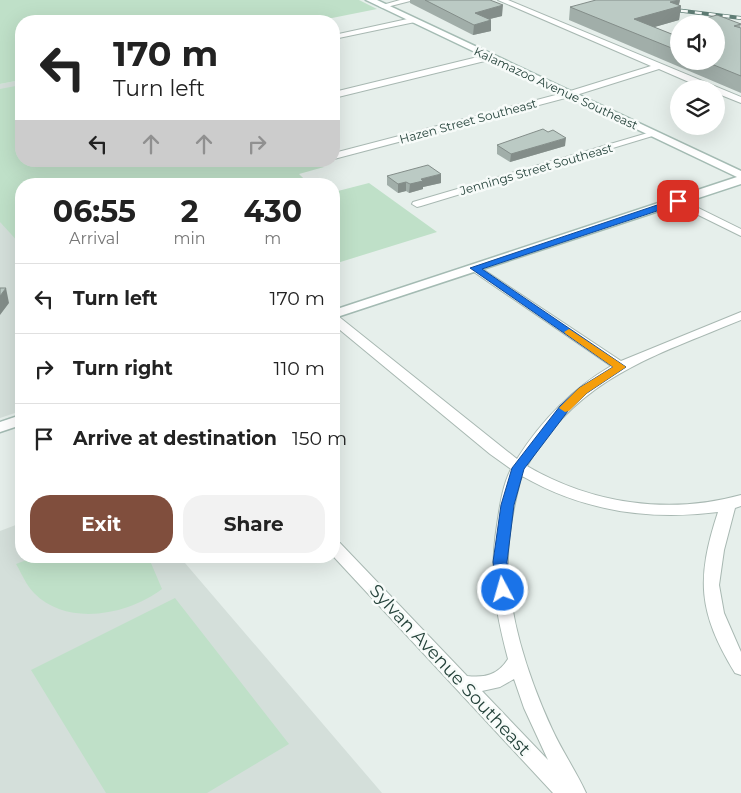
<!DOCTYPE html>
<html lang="en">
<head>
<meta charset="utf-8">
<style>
	body { margin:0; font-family:Montserrat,sans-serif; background:#f2f2f2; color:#222; height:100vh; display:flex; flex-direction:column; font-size:19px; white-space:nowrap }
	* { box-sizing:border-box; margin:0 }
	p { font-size:16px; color:#767676 }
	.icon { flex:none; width:28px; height:28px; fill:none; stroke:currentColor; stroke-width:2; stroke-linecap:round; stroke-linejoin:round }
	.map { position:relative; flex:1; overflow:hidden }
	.panel { position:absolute; left:15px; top:178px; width:325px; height:385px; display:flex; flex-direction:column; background:#fff; border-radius:20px; box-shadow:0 5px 20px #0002 }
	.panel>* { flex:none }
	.guide { position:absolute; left:15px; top:15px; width:325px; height:152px; border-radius:20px; box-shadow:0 5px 20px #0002; background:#fff; color:#222; overflow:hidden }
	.tools { position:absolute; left:670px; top:15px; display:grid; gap:10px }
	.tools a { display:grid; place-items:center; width:55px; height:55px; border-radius:50%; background:#fff; box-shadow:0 5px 20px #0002; font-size:25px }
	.pin { position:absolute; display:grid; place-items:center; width:42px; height:42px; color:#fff; margin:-21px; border-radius:10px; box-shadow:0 2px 8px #0006 }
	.me { position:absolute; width:55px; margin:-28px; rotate:354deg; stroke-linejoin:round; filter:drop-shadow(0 0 4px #0008) }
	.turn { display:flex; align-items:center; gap:18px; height:105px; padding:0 15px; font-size:22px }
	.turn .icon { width:65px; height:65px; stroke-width:2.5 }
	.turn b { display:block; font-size:35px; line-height:42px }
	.lanes { display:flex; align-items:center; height:48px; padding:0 15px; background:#0003; justify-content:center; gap:25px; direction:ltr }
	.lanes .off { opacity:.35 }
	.eta { display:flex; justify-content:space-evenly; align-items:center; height:85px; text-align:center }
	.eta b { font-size:30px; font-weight:700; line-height:35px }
	.cta { display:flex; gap:10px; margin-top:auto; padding:10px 15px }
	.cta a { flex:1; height:58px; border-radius:20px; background:#804e3d; color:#fff; font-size:20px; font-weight:700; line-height:58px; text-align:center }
	.cta a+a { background:#f2f2f2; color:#222 }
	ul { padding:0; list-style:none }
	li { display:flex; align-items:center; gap:15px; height:70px; padding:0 15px; border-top:1px solid #e0e0e0 }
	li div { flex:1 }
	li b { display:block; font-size:19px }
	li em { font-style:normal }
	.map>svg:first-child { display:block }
</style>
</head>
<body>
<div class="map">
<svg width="741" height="793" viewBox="0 0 741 793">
	<rect width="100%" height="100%" fill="#e6efeb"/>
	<!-- built -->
	<path fill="#d4dfda" d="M21,80V161L331,162L295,171L310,184H21V411L0,418V84Z
		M21,523V556H179L382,793H0V531Z"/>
	<!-- green -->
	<path fill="#bfe0c8" d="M0,0H359L377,9L317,21H21V80L0,84Z
		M21,85V161H315L324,167L299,174L309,184H21V245L0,222V89Z
		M369,183L437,232L334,264V192Z
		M37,556H148L162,589C128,615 67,627 34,593C26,585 22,574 16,564Z
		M175,598L289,744L207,793H106L31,670Z"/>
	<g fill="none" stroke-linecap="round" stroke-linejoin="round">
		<!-- minor casing -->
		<g stroke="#a8b8b2" stroke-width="2">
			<path id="minor" d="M400,0H414L383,8L379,6Z
				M498,0H508L741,97V103L716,93V89H705L659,69L573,96L334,159V153L567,92L651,66Z
				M412,18L416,20L415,22L334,39V35Z
				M490,54L494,57L493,59L334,98V92Z
				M651,132L659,134L421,206L417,207L412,204L413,202Z
				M678,198L741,229V236L674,203V199Z
				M475,264L621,361L741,312V320C654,356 577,378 527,466C592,504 669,515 741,495V506L735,508L724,550L719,585L724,613L741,652V675L735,673C698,612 696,579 718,512C649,521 583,511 522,476L520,482C513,509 507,540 508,568C510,622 530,681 552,729C562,751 576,771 586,793H553L333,556L334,541L340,543L467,676C485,678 498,675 508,659C495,609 489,576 497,525C500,506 502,487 511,469L490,454L334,325V315L338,316L517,459C541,421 572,389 611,366L471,270V266ZM514,679L524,708L548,760L482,691L500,687Z"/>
		</g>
		<!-- secondary casing -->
		<g stroke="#a4bbb3" stroke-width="3">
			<path id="secondary" d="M366,0H377L741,171V184L334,318V310L737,177Z
				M21,415V425L0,432V422Z"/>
		</g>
		<!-- minor -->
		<use href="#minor" fill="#fff" fill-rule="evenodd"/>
		<!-- secondary -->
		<use href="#secondary" fill="#fff" fill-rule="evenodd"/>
		<!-- rail casing -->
		<g stroke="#5f7d75" stroke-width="4">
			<path id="rail" d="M667,9L741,18"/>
		</g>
		<!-- rail -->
		<use href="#rail" stroke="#f7fbf9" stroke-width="2.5" stroke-dasharray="7" stroke-linecap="butt"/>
	</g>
	<!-- wall -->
	<path fill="#a1aea9" d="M410,0H490L502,16L489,19L491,20V31L473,35L410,3Z
		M680,0L679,5L681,6L679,20L654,27L679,37V61H716V24H698L699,20L741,24L740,28H741V93L569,20L570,7Z
		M497,145L565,146L510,162L497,154Z
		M387,176L441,183L423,187V189L409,193L406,191L398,193L387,185Z"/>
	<!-- shaded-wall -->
	<path fill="#838d89" d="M680,0L678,7L681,6L679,20L634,33V19L670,2Z
		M503,5L502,16L474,23L475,13Z
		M491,20V31L473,35L474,25Z
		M566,138L565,146L510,162L511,154Z
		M441,174V183L423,187V189L409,193L410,184L421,179Z
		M406,182V191L398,193V184Z
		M6,288L9,303L0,315V296Z"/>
	<!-- building -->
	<path fill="#bbcac4" stroke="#838d89" d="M425,0H490L503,5L475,13L491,20L474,25Z
		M596,0H679L670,2L681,6L634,19L679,37V51L570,7Z
		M717,15L741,24L734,26L741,28V76L704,61H716V29L718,28L716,27V24H708L699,20Z
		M543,129L548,132L553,130L566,138L511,154L497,145Z
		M428,165L441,174L421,179L423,181L410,184L406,182L398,184L387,176Z
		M0,288H6L0,296Z"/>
	<!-- route -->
	<path fill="#1a73e8" stroke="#114b97" d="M678,198L683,201L681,203L482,269L626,367L587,393L568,411L524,469L514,505L507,562L510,590L508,594H498L493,562L501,505L512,468L560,406L579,388L613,367L470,268Z"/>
	<!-- slow -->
	<path fill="#f59e0b" d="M569,329L626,367L587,393L569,411L565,412L559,408L579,388L613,367L566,334L564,332Z"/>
	<g text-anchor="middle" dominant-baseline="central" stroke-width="5" stroke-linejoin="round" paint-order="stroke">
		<!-- far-street labels -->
		<g font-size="12" fill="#24423a" stroke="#f7fbf9">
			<text transform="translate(556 88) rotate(25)">Kalamazoo Avenue Southeast</text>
			<text transform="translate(468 121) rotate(-15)">Hazen Street Southeast</text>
			<text transform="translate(536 169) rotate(-16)">Jennings Street Southeast</text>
		</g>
		<!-- near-street labels -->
		<g font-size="18" fill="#24423a" stroke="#f7fbf9">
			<text transform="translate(450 670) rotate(47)">Sylvan Avenue Southeast</text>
		</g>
	</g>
</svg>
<div class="tools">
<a><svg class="icon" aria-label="sound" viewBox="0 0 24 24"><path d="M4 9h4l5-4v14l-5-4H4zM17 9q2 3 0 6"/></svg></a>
<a><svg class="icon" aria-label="layers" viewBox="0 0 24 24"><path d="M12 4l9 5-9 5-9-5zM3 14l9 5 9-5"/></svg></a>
</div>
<div class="pin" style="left:678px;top:201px;background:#d93025"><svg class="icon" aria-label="arrive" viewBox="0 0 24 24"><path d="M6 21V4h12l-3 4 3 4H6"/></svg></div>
<svg class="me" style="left:503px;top:590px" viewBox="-20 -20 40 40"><circle r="17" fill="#1a73e8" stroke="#fff" stroke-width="3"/><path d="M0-11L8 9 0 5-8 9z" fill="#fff"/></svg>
<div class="guide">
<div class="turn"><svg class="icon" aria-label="left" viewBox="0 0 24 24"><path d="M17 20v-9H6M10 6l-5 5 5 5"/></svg><div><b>170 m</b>Turn left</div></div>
<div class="lanes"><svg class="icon" aria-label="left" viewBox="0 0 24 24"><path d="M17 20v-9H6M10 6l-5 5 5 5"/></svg><svg class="icon off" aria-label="ahead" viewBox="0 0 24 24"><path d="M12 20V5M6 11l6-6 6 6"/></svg><svg class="icon off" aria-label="ahead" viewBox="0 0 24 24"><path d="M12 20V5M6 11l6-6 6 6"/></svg><svg class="icon off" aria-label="right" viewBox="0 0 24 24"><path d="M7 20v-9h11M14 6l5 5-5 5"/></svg></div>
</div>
<section class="panel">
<div class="eta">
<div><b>06:55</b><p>Arrival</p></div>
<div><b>2</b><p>min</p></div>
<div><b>430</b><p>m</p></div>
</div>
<ul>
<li><svg class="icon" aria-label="left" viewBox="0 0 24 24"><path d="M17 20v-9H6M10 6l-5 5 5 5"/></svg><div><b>Turn left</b></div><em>170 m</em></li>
<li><svg class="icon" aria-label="right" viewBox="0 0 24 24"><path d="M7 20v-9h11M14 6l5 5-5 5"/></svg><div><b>Turn right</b></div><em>110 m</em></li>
<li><svg class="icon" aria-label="arrive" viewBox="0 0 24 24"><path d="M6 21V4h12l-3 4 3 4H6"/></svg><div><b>Arrive at destination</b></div><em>150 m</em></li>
</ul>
<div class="cta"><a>Exit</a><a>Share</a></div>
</section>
</div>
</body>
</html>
